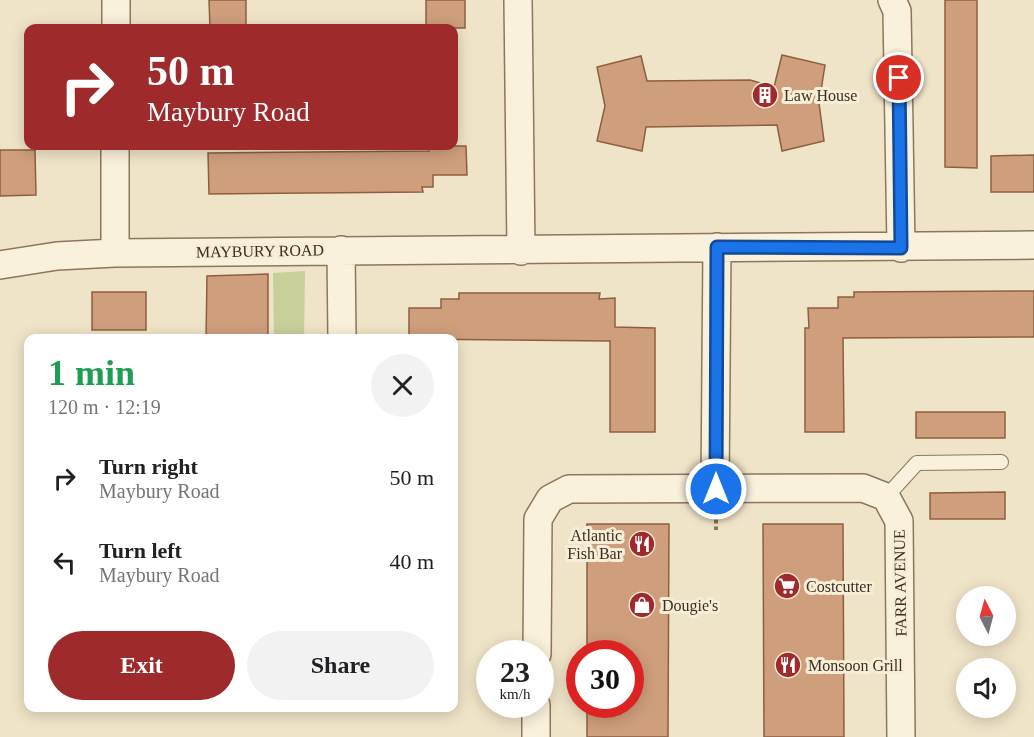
<!DOCTYPE html>
<html lang="en">
<head>
<meta charset="utf-8">
<style>
	body { margin:0; font-family:"Times New Roman",serif; background:#f2f2f2; color:#202124; height:100vh; display:flex; flex-direction:column; font-size:22px; white-space:nowrap }
	* { box-sizing:border-box; margin:0 }
	p { font-size:20px; color:#757577 }
	.icon { flex:none; width:33px; height:33px; fill:none; stroke:currentColor; stroke-width:2; stroke-linecap:round; stroke-linejoin:round }
	.map { position:relative; flex:1; overflow:hidden }
	.details { position:absolute; left:24px; top:334px; width:434px; height:378px; display:flex; flex-direction:column; background:#fff; border-radius:12px; box-shadow:0 3px 15px #0003 }
	.details>* { flex:none }
	.top-card { position:absolute; left:24px; top:24px; width:434px; height:126px; border-radius:12px; box-shadow:0 3px 15px #0003; background:#9e2a2b; color:#fff; overflow:hidden }
	.needle { width:39px; rotate:354deg }
	.fabs { position:absolute; left:956px; top:586px; display:grid; gap:12px }
	.fabs a { display:grid; place-items:center; width:60px; height:60px; border-radius:50%; background:#fff; box-shadow:0 3px 15px #0003; font-size:30px }
	.speed { position:absolute; left:476px; top:640px; display:flex; gap:12px; font-size:30px; font-weight:700; text-align:center }
	.speed>* { display:grid; place-content:center; width:78px; height:78px; border-radius:50%; background:#fff; box-shadow:0 3px 15px #0003; line-height:1 }
	.speed small { font-size:15px; font-weight:400 }
	.speed .limit { border:9px solid #d22; background:#fff; color:#111 }
	.pin { position:absolute; display:grid; place-items:center; width:51px; height:51px; color:#fff; margin:-26px; border:3px solid #fff; border-radius:50%; box-shadow:0 2px 6px #0007 }
	.me { position:absolute; width:66px; margin:-33px; rotate:0deg; stroke-linejoin:round; filter:drop-shadow(0 0 4px #0008) }
	.turn { display:flex; align-items:center; gap:21px; height:126px; padding:0 24px; font-size:27px }
	.turn .icon { width:78px; height:78px; stroke-width:2.5 }
	.turn b { display:block; font-size:42px; line-height:51px }
	.round { display:grid; place-items:center; flex:none; width:63px; height:63px; border-radius:32px; background:#f2f2f2 }
	.overview { display:flex; align-items:center; justify-content:space-between; height:102px; padding:0 24px }
	h1 { font-size:36px; font-weight:700; line-height:45px; color:#1e9e55 }
	.action { display:flex; gap:12px; margin-top:auto; padding:12px 24px }
	.action a { flex:1; height:69px; border-radius:36px; background:#9e2a2b; color:#fff; font-size:24px; font-weight:700; line-height:69px; text-align:center }
	.action a+a { background:#f2f2f2; color:#202124 }
	ul { padding:0; list-style:none }
	li { display:flex; align-items:center; gap:18px; height:84px; padding:0 24px }
	li div { flex:1 }
	li b { display:block; font-size:22px }
	li em { font-style:normal }
	.map>svg:first-child { display:block }
</style>
</head>
<body>
<div class="map">
<svg width="1034" height="737" viewBox="0 0 1034 737">
	<rect width="100%" height="100%" fill="#f0e4c8"/>
	<!-- green -->
	<path fill="#c9cf9b" d="M305,271L304,339H274L273,273Z"/>
	<!-- building -->
	<path fill="#cf9f7d" stroke="#8d5f41" stroke-width="1.5" d="M209,0H246V28H210Z
		M426,0H465V28H426Z
		M945,0H977V168L945,167Z
		M782,55L825,65L819,103L824,141L782,151L777,125L646,127L642,151L597,141L605,106L597,67L641,56L647,81L750,80L774,87Z
		M429,146H466L467,175H433V187H422L423,192L209,194L208,153L429,151Z
		M0,150H35L36,195L0,196Z
		M1034,155V192H991V156Z
		M268,274V339H206L207,276Z
		M1034,291V337L843,338L844,432H805V328H809L808,308H838V297H854V292Z
		M92,292H146V330H92Z
		M459,293H600L599,299L615,298V327L655,328V432H610V341L409,339V308H441V299H459Z
		M916,412H1005V438H916Z
		M1005,492V519H930V493Z
		M587,524H669L668,737H587V705H630V654H587Z
		M763,524H843L844,737H764Z"/>
	<g fill="none" stroke-linecap="round" stroke-linejoin="round">
		<!-- lane casing -->
		<g stroke="#8d765c" stroke-width="16">
			<path id="lane" d="M886,497L917,463L1001,462"/>
		</g>
		<!-- street casing -->
		<g stroke="#8d765c" stroke-width="30">
			<path id="street" d="M518,0L521,251
				M892,0L897,11L901,248
				M116,28V0
				M341,250L342,339
				M115,253V146
				M0,265L57,256L115,253L1034,245
				M715,489L717,247
				M537,654L538,519L550,499L569,489L863,488L886,497L899,521L901,737
				M536,737V705"/>
		</g>
		<!-- path -->
		<path stroke="#8d765c" stroke-width="4" stroke-dasharray="4.5 3" stroke-linecap="butt" d="M716,519V530"/>
		<!-- lane -->
		<use href="#lane" stroke="#faf1dc" stroke-width="14"/>
		<!-- street -->
		<use href="#street" stroke="#faf1dc" stroke-width="27"/>
	</g>
	<g fill="none" stroke-linecap="round" stroke-linejoin="round">
		<!-- route casing -->
		<g stroke="#114b97" stroke-width="15">
			<path id="route" d="M716,489L717,247L901,248L899,78"/>
		</g>
		<!-- route -->
		<use href="#route" stroke="#1a73e8" stroke-width="10"/>
	</g>
	<!-- icons -->
	<defs>
		<g id="building-disc" transform="scale(1.35)"><circle r="9.5" fill="#9e2a2b" stroke="#f7eed8"/><path d="M-4-6H4V6H1V3H-1V6H-4ZM-2.5-4.3h1.7v1.8h-1.7ZM.8-4.3h1.7v1.8H.8ZM-2.5-1h1.7V.8h-1.7ZM.8-1h1.7V.8H.8Z" fill="#fff"/></g>
		<g id="restaurant-disc" transform="scale(1.35)"><circle r="9.5" fill="#9e2a2b" stroke="#f7eed8"/><path d="M-5-6h1v4h1v-4h1v4h1v-4h1v5L-1.5 .5V6h-2V.5L-5-1ZM5-6V6H3V1.5H1.5Q1.5-4 5-6Z" fill="#fff"/></g>
		<g id="supermarket-disc" transform="scale(1.35)"><circle r="9.5" fill="#9e2a2b" stroke="#f7eed8"/><path d="M-6-5.5h2.5l.6 2H6L4.5 2H-2.5L-4.4-4H-6ZM-1.5 3.2a1.3 1.3 0 1 0 .1 0ZM3 3.2a1.3 1.3 0 1 0 .1 0Z" fill="#fff"/></g>
		<g id="shop-disc" transform="scale(1.35)"><circle r="9.5" fill="#9e2a2b" stroke="#f7eed8"/><path d="M-5-2.5h2.3a2.7 3.5 0 0 1 5.4 0H5L5.5 6h-11ZM-1.5-2.5h3a1.5 2.3 0 0 0-3 0Z" fill="#fff"/></g>
	</defs>
	<g fill-rule="evenodd">
		<use href="#building-disc" x="765" y="95"/>
		<use href="#restaurant-disc" x="642" y="544"/>
		<use href="#supermarket-disc" x="787" y="586"/>
		<use href="#shop-disc" x="642" y="605"/>
		<use href="#restaurant-disc" x="788" y="665"/>
	</g>
	<g text-anchor="middle" dominant-baseline="central" stroke-width="6" stroke-linejoin="round" paint-order="stroke">
		<!-- poi labels -->
		<g font-size="16" fill="#3d2e20" stroke="#f7eed8" text-anchor="start">
			<text x="784" y="95">Law House</text>
			<text x="622" y="535" text-anchor="end">Atlantic<tspan x="622" dy="18">Fish Bar</tspan></text>
			<text x="806" y="586">Costcutter</text>
			<text x="662" y="605">Dougie's</text>
			<text x="808" y="665">Monsoon Grill</text>
		</g>
		<!-- street labels -->
		<g font-size="16" fill="#3d2e20" stroke="#f7eed8">
			<text transform="translate(260 251) rotate(-1)">MAYBURY ROAD</text>
			<text transform="translate(900 583) rotate(-91)">FARR AVENUE</text>
		</g>
	</g>
</svg>
<div class="fabs">
<a><svg class="needle" viewBox="-14 -14 28 28"><path d="M0-13l5 13h-10z" fill="#e53935"/><path d="M0 13l5-13h-10z" fill="#757577"/></svg></a>
<a><svg class="icon" aria-label="sound" viewBox="0 0 24 24"><path d="M4 9h4l5-4v14l-5-4H4zM17 9q2 3 0 6"/></svg></a>
</div>
<div class="speed"><div>23<small>km/h</small></div><div class="limit">30</div></div>
<div class="pin" style="left:899px;top:78px;background:#d93025"><svg class="icon" aria-label="arrive" viewBox="0 0 24 24"><path d="M6 21V4h12l-3 4 3 4H6"/></svg></div>
<svg class="me" style="left:716px;top:489px" viewBox="-20 -20 40 40"><circle r="17" fill="#1a73e8" stroke="#fff" stroke-width="3"/><path d="M0-11L8 9 0 5-8 9z" fill="#fff"/></svg>
<div class="top-card">
<div class="turn"><svg class="icon" aria-label="right" viewBox="0 0 24 24"><path d="M7 20v-9h11M14 6l5 5-5 5"/></svg><div><b>50 m</b>Maybury Road</div></div>
</div>
<section class="details">
<div class="overview"><div><h1>1 min</h1><p>120 m · 12:19</p></div><a class="round"><svg class="icon" aria-label="close" viewBox="0 0 24 24"><path d="M6 6l12 12M18 6L6 18"/></svg></a></div>
<ul>
<li><svg class="icon" aria-label="right" viewBox="0 0 24 24"><path d="M7 20v-9h11M14 6l5 5-5 5"/></svg><div><b>Turn right</b><p>Maybury Road</p></div><em>50 m</em></li>
<li><svg class="icon" aria-label="left" viewBox="0 0 24 24"><path d="M17 20v-9H6M10 6l-5 5 5 5"/></svg><div><b>Turn left</b><p>Maybury Road</p></div><em>40 m</em></li>
</ul>
<div class="action"><a>Exit</a><a>Share</a></div>
</section>
</div>
</body>
</html>
